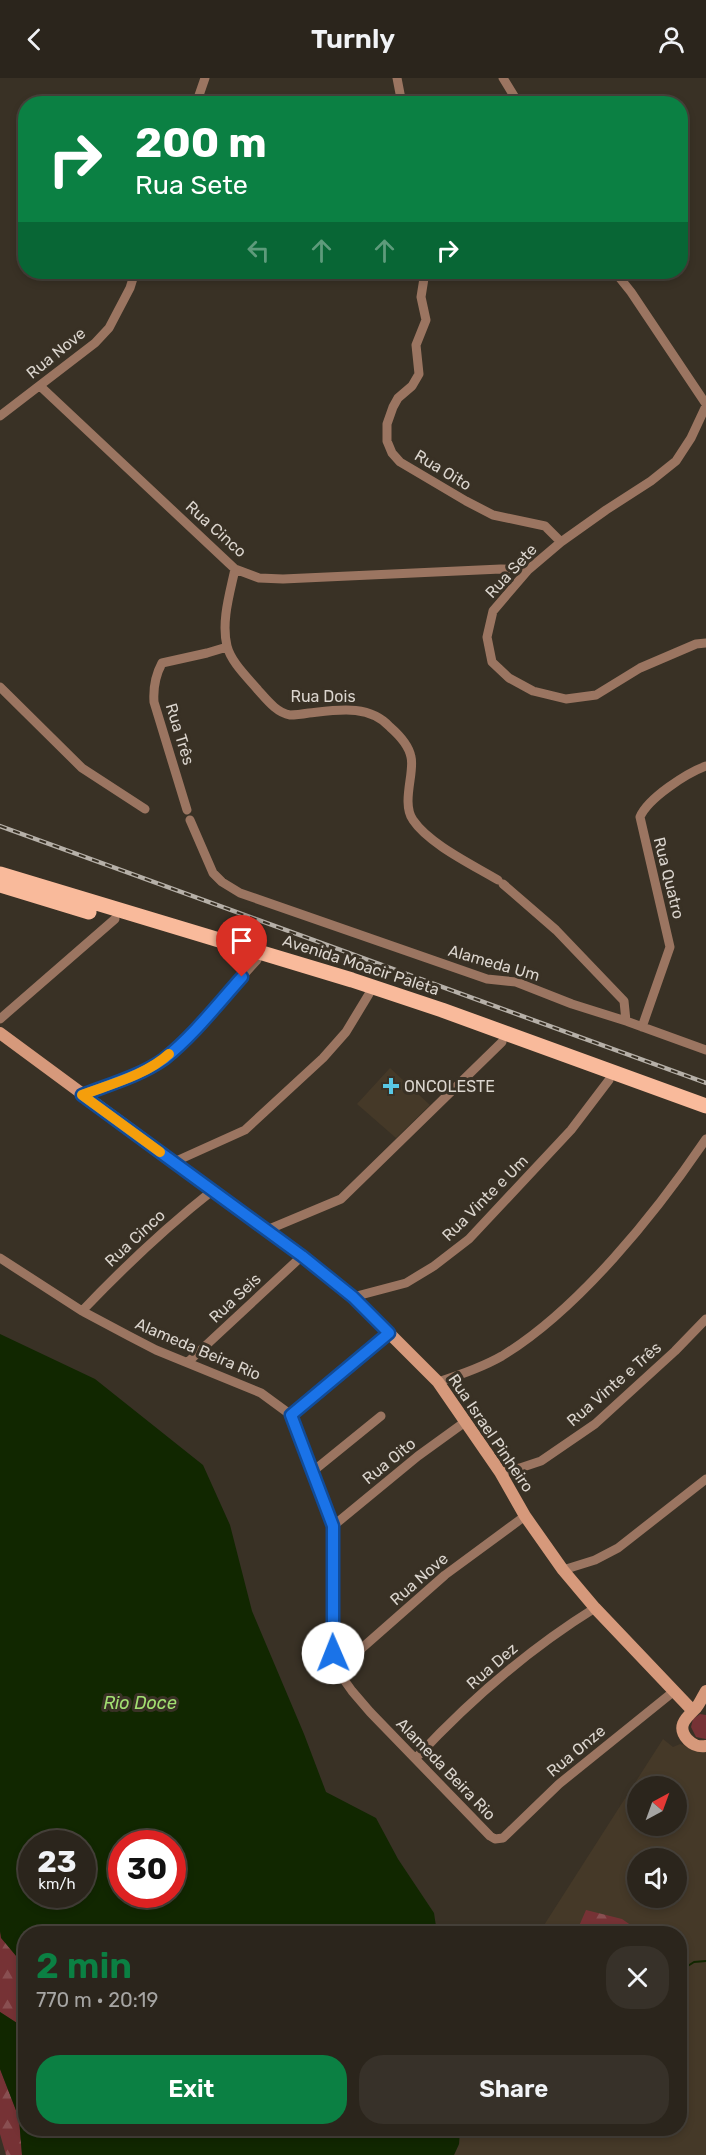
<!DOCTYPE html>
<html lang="en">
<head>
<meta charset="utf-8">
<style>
	body { margin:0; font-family:Rubik,sans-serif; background:#373129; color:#f1f3f6; height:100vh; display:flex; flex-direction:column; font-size:22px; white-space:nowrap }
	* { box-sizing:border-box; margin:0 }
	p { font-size:20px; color:#a6a5a3 }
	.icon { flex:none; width:33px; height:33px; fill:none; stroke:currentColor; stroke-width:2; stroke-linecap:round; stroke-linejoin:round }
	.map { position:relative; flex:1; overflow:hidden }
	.panel { position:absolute; left:18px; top:1848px; width:669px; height:210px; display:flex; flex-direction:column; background:#2b251c; border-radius:24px; box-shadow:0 3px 9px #0003,0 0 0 2px #47423b }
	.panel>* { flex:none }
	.top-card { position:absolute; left:18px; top:18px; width:670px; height:183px; border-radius:24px; box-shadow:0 3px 9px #0003,0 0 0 2px #47423b; background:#0b8043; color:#fff; overflow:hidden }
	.needle { width:39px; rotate:41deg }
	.controls { position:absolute; left:627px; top:1698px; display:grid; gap:12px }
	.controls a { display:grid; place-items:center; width:60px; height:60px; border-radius:50%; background:#2b251c; box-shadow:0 3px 9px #0003,0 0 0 2px #47423b; font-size:30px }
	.speed { position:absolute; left:18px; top:1752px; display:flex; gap:12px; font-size:30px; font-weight:700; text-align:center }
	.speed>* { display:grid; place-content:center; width:78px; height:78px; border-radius:50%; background:#2b251c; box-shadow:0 3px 9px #0003,0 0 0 2px #47423b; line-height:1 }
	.speed small { font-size:15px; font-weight:400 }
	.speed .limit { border:9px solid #d22; background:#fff; color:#111 }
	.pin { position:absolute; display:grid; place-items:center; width:51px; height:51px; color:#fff; margin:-62px -26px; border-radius:50% 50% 50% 0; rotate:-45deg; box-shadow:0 0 6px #0007 }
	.pin .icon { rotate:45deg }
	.me { position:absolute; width:66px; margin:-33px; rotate:359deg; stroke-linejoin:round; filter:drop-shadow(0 0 4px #0008) }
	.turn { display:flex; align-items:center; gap:21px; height:126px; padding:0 18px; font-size:27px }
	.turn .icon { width:78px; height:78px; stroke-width:2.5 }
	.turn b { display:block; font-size:42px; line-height:51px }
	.lanes { display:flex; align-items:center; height:57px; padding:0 18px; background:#0003; justify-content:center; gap:30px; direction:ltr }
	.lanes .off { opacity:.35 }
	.round { display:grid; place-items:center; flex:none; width:63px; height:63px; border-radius:24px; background:#373129 }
	.head { display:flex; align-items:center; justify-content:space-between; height:102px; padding:0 18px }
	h1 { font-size:36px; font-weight:600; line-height:45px; color:#0b8043 }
	.primary-button { display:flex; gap:12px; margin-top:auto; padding:12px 18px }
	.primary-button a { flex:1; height:69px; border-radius:24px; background:#0b8043; color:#fff; font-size:24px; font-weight:600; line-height:69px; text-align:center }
	.primary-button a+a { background:#373129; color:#f1f3f6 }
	header { display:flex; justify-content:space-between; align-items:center; height:78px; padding:0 18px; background:#2b251c; font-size:27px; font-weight:600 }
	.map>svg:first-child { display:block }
</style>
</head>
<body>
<header><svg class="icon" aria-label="back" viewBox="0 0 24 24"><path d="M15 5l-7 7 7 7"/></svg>Turnly<svg class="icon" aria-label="person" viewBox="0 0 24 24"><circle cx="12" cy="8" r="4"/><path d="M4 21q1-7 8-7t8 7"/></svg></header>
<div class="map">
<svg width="706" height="2077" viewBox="0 0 706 2077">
	<defs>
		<pattern id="forest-firs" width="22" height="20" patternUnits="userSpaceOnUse" patternTransform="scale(1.5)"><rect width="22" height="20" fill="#763235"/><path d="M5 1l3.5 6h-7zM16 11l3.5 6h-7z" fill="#894f51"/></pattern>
	</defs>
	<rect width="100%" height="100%" fill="#393125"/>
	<!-- built -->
	<path fill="#453928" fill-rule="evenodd" d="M390,990L430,1027L396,1060L357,1026Z
		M663,1661L673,1669L680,1666L706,1673V2077H454L459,2066L460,2051L680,2050V1856L539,1855ZM638,1708H676V1748H638ZM638,1780H676V1820H638Z"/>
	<!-- grass -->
	<path fill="#763235" d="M700,1636L706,1637V1661L696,1659L691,1649L693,1641Z"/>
	<!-- forest -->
	<path fill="url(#forest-firs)" d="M586,1832L622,1841L642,1855H576Z
		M0,1853L2,1860L22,1885L19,1905L25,1936L17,1945L0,1934Z
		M0,1991L19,2040L22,2077H6L0,2056Z"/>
	<!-- water -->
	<path fill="#112700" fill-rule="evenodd" d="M0,1256L95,1301L203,1387L230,1447L252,1533L304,1656L326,1714L376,1740L398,1781L434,1835L437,1855L26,1856L25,1932L19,1905L22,1885L1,1860L0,1853ZM32,1766H82V1816H32ZM122,1766H172V1816H122Z
		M0,1934L17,1945L25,1936L26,2050L460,2051L459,2066L454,2077H22L19,2040L0,1991Z"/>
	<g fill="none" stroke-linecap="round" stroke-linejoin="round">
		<!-- stream -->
		<path stroke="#112700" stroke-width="2" d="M680,1893L694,1884L706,1883"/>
		<!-- street -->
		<path stroke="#9b7561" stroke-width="9" d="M397,0L402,26
			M503,0L519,26
			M196,26L205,0
			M425,194L421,219L426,242L416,267L419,296L412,308L398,320L393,329L387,346V363L392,375L400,384L466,423L493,437L545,448L561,464
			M615,194L631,214L706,326
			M40,308L235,491L259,500L283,501L501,491L528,492
			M706,328L691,360L676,383L651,403L606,432L561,464L528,492L493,533L487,559L492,584L509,600L533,613L566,621L596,617L640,590L696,566L706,565
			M0,338L95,265L109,250L130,210L135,194
			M235,491C230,515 221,543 227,568C231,584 247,599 258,612C267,622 277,635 290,637C296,637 303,636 309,635C337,632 369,626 390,649C398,656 409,668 411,679C415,694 401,725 413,742C429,766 473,787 498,802
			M0,609L82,690L145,731
			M187,732L154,624C153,609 155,598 162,585L207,575L227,569
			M190,742L213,795L222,804L240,815L487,901L516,904L572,926L626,943L706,972
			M503,806L556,852L624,923L626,943
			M0,941L115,841
			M642,949L670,869L640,739C648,720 687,695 706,688
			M82,1017L127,1000L162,982L196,950L257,882
			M174,1084L245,1052L323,980L346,954L369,916
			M267,1152L341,1121L502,964
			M0,1180L82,1233L129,1258L156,1272L261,1315L291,1337L333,1448V1565L337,1592L352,1613L370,1634L490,1758L495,1761L503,1760L559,1706L673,1614
			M353,1219L406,1205L434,1188L469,1161L571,1052L609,1002
			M82,1233C123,1190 165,1150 212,1113
			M188,1284L302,1178
			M438,1304C460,1297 481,1290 502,1278C578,1232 656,1135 706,1061
			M291,1337L389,1255
			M312,1394L381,1338
			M500,1394L520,1390L541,1383L595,1346L675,1273L706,1241
			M333,1448L418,1378L465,1344
			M563,1492L595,1482L618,1470L706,1401
			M337,1592L445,1497L525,1438
			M416,1680C469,1623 529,1571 595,1530"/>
		<!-- secondary -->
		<path stroke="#d6997b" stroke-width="12" d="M0,955L302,1178L353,1219L438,1304L500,1394L525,1438L563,1492L595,1530L692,1632
			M706,1613C703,1618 700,1625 696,1630C687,1639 675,1648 688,1662C694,1668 699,1669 706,1668"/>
		<!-- primary -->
		<path stroke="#f9ba9b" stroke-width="15" d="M0,796L352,902L442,932L706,1028
			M0,807L89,834"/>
		<!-- rail casing -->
		<g stroke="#b6b0a8" stroke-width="4.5">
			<path id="rail" d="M0,748L706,1005"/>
		</g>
		<!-- rail -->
		<use href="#rail" stroke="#393125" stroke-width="2" stroke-dasharray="7" stroke-linecap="butt"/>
	</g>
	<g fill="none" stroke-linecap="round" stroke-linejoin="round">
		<!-- route casing -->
		<g stroke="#114b97" stroke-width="15">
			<path id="route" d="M242,899C217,927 193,958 164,981C142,997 108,1007 82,1017L302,1178L353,1219L389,1255L291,1337L333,1448V1575"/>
		</g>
		<!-- route -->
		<use href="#route" stroke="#1a73e8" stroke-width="10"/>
		<!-- slow -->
		<path stroke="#f59e0b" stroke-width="10" d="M160,1074L82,1017C111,1006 146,997 169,976"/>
	</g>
	<!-- markers -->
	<path fill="#59c8e5" stroke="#393125" stroke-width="2" d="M388 999h6v6h6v6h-6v6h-6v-6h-6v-6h6z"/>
	<g text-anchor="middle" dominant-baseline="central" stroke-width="6" stroke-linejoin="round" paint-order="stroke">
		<!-- street labels -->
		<g font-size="16" fill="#dbd5ce" stroke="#393125">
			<text transform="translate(56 275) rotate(-39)">Rua Nove</text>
			<text transform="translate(443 392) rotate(31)">Rua Oito</text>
			<text transform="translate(216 451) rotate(42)">Rua Cinco</text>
			<text transform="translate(511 493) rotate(-47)">Rua Sete</text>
			<text x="323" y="618">Rua Dois</text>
			<text transform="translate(180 656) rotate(73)">Rua Três</text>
			<text transform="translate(669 800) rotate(76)">Rua Quatro</text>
			<text transform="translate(494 885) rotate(16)">Alameda Um</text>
			<text transform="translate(361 887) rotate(18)">Avenida Moacir Paleta</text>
			<text transform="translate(485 1120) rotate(-45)">Rua Vinte e Um</text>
			<text transform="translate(135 1160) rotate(-43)">Rua Cinco</text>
			<text transform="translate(235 1220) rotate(-43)">Rua Seis</text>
			<text transform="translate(198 1271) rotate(23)">Alameda Beira Rio</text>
			<text transform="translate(614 1306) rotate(-41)">Rua Vinte e Três</text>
			<text transform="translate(491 1355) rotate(56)">Rua Israel Pinheiro</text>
			<text transform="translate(389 1383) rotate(-39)">Rua Oito</text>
			<text transform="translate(419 1501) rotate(-41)">Rua Nove</text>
			<text transform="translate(492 1588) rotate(-41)">Rua Dez</text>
			<text transform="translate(576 1673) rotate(-40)">Rua Onze</text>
			<text transform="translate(446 1691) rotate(46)">Alameda Beira Rio</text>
		</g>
		<!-- poi labels -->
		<g font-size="16" fill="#dbd5ce" stroke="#393125" text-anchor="start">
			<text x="404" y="1008">ONCOLESTE</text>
		</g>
		<!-- water labels -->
		<g font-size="18" font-style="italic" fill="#a2df71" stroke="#393125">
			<text x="140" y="1625">Rio Doce</text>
		</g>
	</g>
</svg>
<div class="controls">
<a><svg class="needle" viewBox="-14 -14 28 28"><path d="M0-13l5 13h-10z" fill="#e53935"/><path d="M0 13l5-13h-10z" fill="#a6a5a3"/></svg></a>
<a><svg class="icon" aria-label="sound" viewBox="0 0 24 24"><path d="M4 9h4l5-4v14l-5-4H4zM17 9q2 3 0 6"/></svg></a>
</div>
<div class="speed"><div>23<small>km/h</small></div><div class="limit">30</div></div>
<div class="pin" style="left:242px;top:899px;background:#d93025"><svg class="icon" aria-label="arrive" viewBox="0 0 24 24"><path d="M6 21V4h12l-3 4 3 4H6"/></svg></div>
<svg class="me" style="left:333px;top:1575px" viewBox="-20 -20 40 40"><circle r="19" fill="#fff"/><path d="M0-13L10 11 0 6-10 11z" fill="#1a73e8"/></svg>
<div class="top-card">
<div class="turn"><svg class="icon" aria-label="right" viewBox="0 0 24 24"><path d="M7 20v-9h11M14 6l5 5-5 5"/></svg><div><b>200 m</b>Rua Sete</div></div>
<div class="lanes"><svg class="icon off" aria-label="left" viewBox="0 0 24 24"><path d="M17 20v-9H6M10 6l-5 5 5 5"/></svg><svg class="icon off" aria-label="ahead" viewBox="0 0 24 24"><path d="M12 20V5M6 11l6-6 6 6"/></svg><svg class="icon off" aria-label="ahead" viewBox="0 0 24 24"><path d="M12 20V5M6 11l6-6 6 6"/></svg><svg class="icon" aria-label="right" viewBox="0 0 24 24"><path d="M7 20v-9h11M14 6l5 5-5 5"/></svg></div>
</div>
<section class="panel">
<div class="head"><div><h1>2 min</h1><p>770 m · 20:19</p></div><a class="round"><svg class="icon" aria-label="close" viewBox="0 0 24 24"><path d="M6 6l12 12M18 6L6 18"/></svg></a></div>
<div class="primary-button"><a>Exit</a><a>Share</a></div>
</section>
</div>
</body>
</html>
